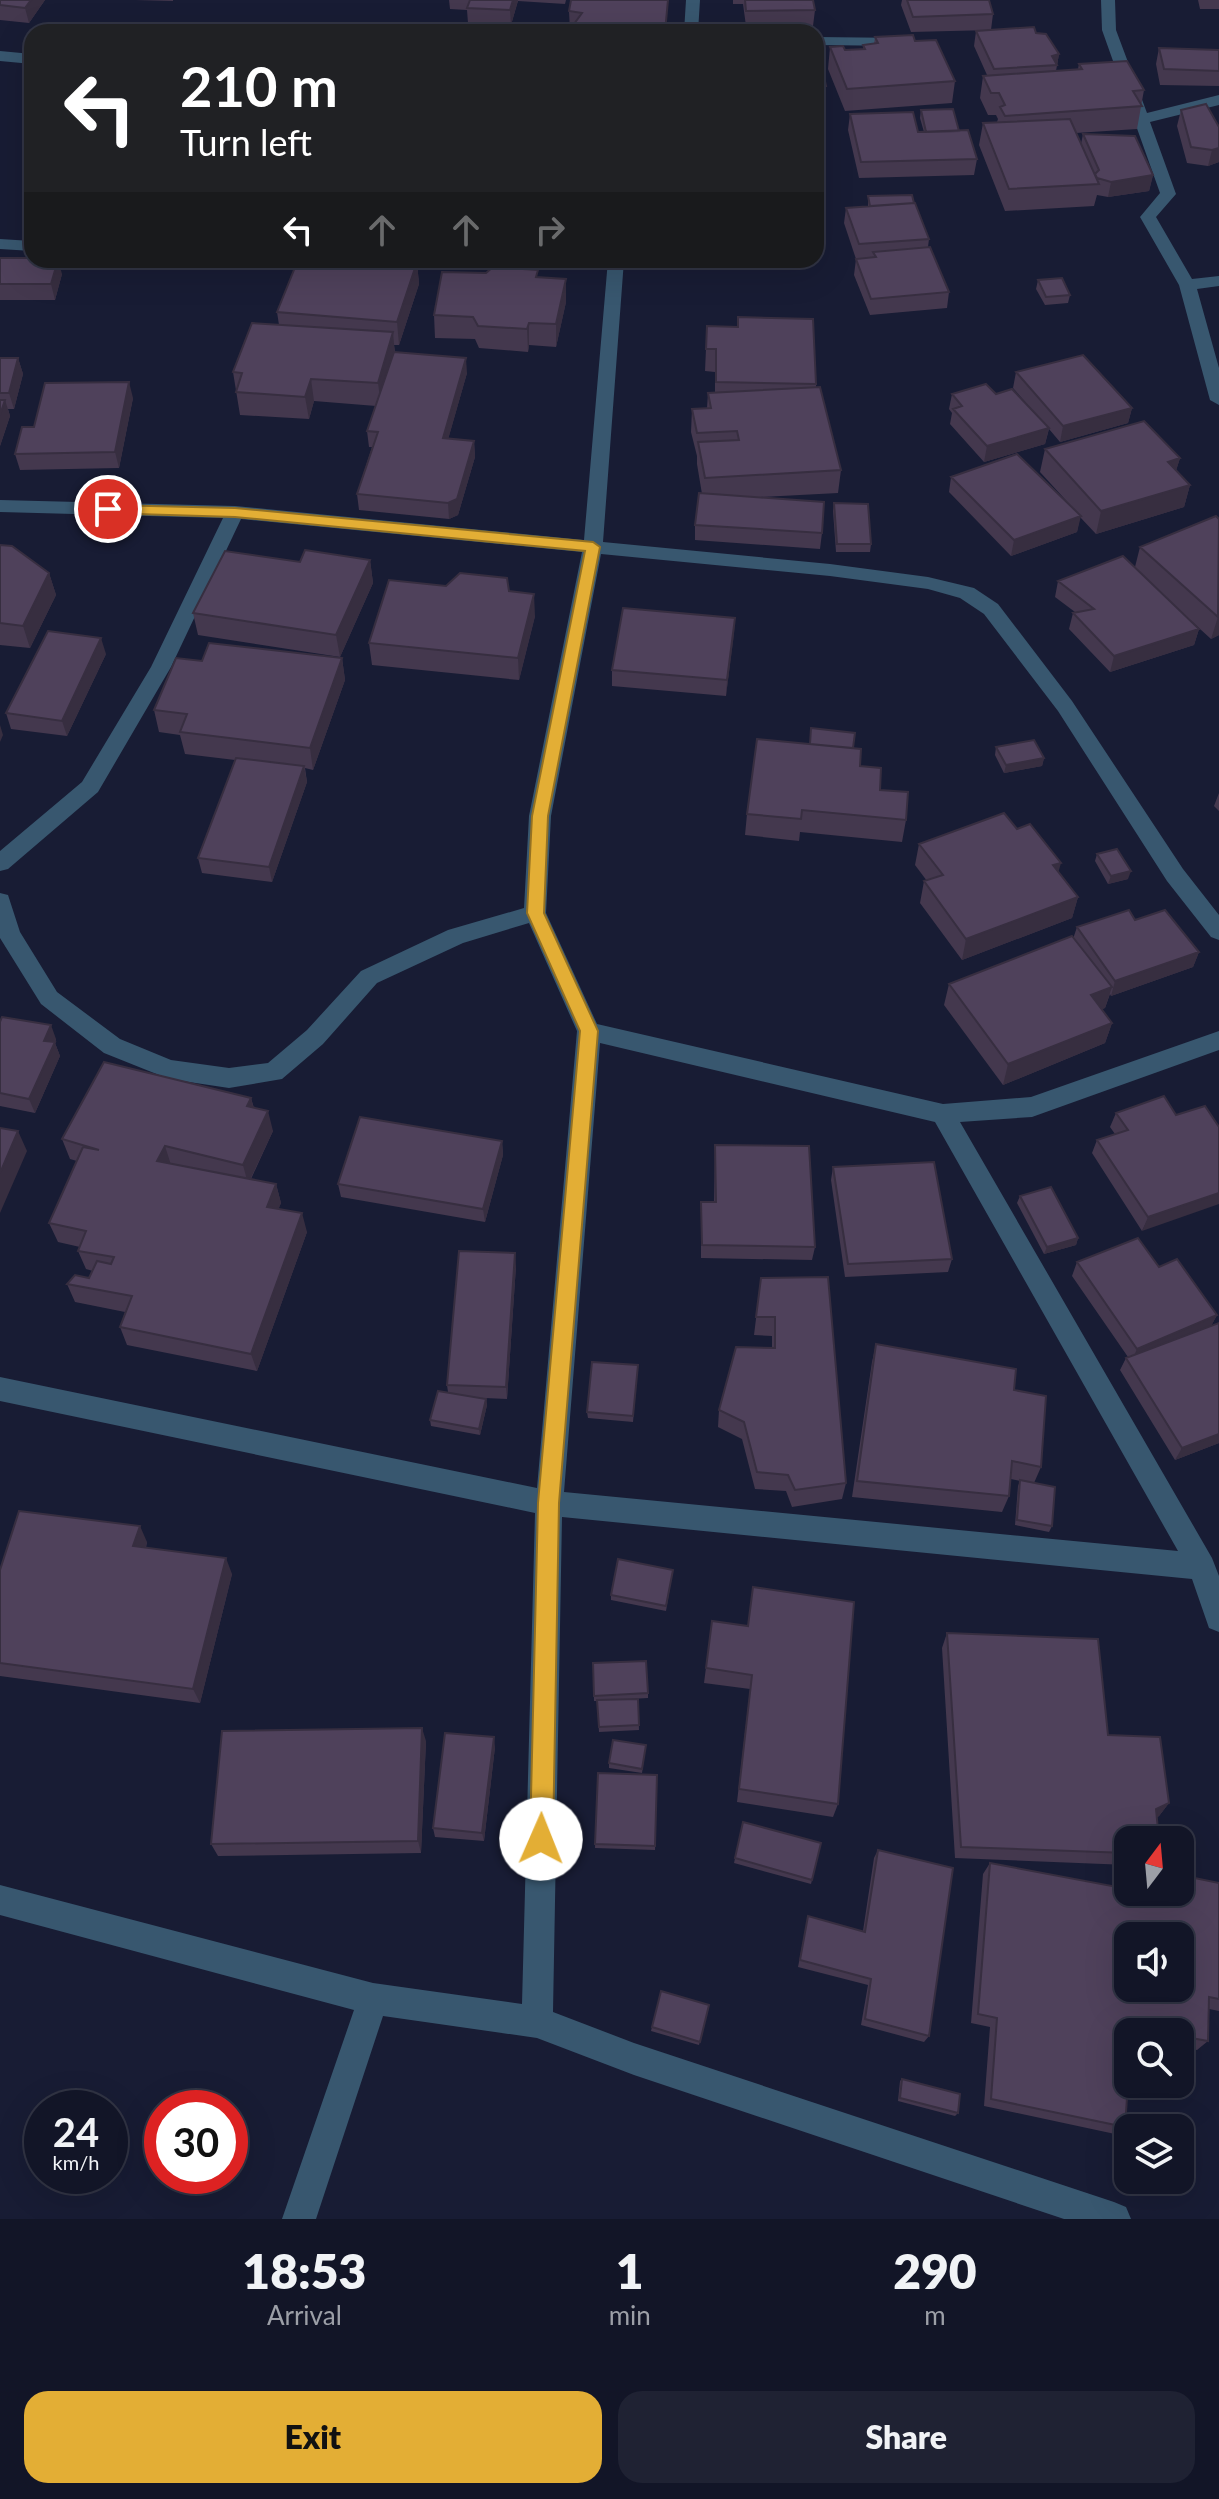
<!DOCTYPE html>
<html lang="en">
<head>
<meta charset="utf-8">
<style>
	body { margin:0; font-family:Lato,sans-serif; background:#1f2233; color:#f1f3f6; height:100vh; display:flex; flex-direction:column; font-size:30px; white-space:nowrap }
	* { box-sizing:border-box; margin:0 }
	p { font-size:26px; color:#9c9fa7 }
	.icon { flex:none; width:44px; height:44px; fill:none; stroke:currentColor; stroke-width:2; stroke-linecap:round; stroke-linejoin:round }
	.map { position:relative; height:2219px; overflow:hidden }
	.panel { display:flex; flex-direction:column; background:#121527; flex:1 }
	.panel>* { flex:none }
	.hud { position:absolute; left:24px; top:24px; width:800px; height:244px; border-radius:24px; box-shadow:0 8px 32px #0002,0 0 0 2px #313444; background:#202124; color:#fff; overflow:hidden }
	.needle { width:52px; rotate:16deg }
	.tools { position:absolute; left:1114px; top:1826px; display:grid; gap:16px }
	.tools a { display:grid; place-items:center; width:80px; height:80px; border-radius:16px; background:#121527; box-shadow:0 8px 32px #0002,0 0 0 2px #313444; font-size:40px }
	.speed { position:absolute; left:24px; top:2090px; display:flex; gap:16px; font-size:40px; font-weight:700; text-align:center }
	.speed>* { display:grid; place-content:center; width:104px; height:104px; border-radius:50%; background:#121527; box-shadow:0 8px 32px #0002,0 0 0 2px #313444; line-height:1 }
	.speed small { font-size:20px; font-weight:400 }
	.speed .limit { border:12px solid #d22; background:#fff; color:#111 }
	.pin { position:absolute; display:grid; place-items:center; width:68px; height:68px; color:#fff; margin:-34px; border:4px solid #fff; border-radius:50%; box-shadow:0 2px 8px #0007 }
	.me { position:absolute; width:88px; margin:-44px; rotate:1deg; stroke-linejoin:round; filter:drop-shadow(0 0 6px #0008) }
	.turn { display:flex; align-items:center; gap:28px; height:168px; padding:0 24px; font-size:36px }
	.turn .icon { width:104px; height:104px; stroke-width:2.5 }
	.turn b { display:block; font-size:56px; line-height:68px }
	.lanes { display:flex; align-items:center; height:76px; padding:0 24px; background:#0003; justify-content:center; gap:40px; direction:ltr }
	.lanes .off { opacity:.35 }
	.eta { display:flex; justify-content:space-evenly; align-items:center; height:136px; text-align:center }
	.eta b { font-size:48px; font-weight:800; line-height:56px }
	.primary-button { display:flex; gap:16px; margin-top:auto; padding:16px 24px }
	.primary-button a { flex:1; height:92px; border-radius:24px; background:#e3ae35; color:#111; font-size:32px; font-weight:800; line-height:92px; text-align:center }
	.primary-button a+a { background:#1f2233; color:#f1f3f6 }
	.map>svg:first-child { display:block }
</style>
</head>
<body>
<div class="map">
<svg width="1219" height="2219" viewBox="0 0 1219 2219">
	<rect width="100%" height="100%" fill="#181c34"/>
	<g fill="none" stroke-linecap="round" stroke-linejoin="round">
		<!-- minor -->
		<path fill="#38576f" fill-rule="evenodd" d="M686,0H700L698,32H684Z
			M1101,0H1115L1116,30L1147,113L1219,95V105L1150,122L1176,194L1156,217L1192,279L1219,276V286L1197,289L1219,368V405L1210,400L1179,285L1140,217L1160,193L1102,30Z
			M816,37L906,38L913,42L906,46L816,45Z
			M0,51L32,54V64L0,61Z
			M0,239L32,241V251L0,249Z
			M608,260H624L603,542L830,564L928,577L974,588L998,604L1072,701L1183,869L1219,915V940L1211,937L1167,881L1058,711L984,614L960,598L928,589L830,576L601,554L551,816L546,913L597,1024L943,1104L1031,1097L1219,1031V1050L1032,1117L960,1122L1212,1558L1219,1576V1632L1209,1628L1192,1579L562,1517L553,2012L634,2043L1114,2202L1126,2207L1131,2219H1064L634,2075L537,2038L383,2016L316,2219H282L354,2010L0,1915V1885L373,1983L522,2004L535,1513L0,1401V1377L537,1488L577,1031L529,923L463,943L377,983L323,1044L282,1079L229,1088L169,1079L104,1053L41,1004L0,938V893L8,895L20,932L57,992L120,1039L171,1060L229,1068L268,1063L307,1030L361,971L448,930L524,908L529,816L582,552L241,519L171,667L98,792L8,869L0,871V851L82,782L151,667L223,518L0,512V500L235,506L584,540ZM600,1043L935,1122L1178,1551L564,1492Z"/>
	</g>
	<!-- wall -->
	<path fill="#44384e" d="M0,0H45L29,23L0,20Z
		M135,0H173V1Z
		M449,0H566L565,4L518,1L511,25L468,23L467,10L450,9Z
		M733,0H813L815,10L813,26H746L743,4H733Z
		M902,0H989L993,14L991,30L911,32L901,5Z
		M1198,0H1219V9H1200Z
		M569,11L667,21L666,32H570Z
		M976,31L1036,33L1059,54L1056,71L1078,69L1079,64L1144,90L1137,129L1076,133L1081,144L1083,134L1153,175L1149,191L1108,197L1097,195L1094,206L1005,211L979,145L983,123L997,122L998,119L996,115H988L980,98L983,76L987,75L974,46Z
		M875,37L915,41L955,81L952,103L845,111L828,69L830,47L845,50L863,49V45L874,44Z
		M816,41L826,86L824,101H816Z
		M1159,48L1219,71V86L1160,85L1156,64Z
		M921,110L959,131L977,159L974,175L859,178L848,130L850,114L918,132H924L920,118Z
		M1181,110L1219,127V162L1208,166L1187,163L1177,126Z
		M868,196L914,203L929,239L928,247L949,292L947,308L870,315L854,275L856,259L844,223L846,208L868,206Z
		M0,258L62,274L55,300H0Z
		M417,262L419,284L399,345H394L395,352L467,373L448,439L474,441L475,457L458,515L449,519L359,510L357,494L372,447H369L367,431L376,406L314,401L309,419L240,415L233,372L279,325L277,312Z
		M539,278L566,279V302L556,347L529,345L528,352L479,348L475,339L435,338L434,315Z
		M1038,280L1070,295L1068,303L1045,305L1036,289Z
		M707,326L816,384V387L841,470L838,493L760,497L822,533L820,549L695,540V525L702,494L697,464V456L691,432L692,409L707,408L708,393H715V372L705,371Z
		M0,358H18L23,374L14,409H8L10,416L0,446Z
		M1016,372L1132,408L1128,423L1060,442L1049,429L1045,444L984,462L950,424L952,413L949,409L952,394H996L1033,411L1013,388Z
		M133,398L119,468L20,470L15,454L34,427Z
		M1045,449L1180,458L1176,470L1190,485L1184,507L1096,534L1080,517L1077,532L1011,556L949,492L951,477L1072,507L1040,472Z
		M834,503L871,544L870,552H836L833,511Z
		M1216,516L1219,635L1211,639L1176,607L1199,629L1194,645L1110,672L1069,629L1073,613L1075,612L1055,597L1058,581L1135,567L1140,547Z
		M0,545L49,573L56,595L30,648L0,645Z
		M370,560L373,583L340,657L198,635L193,613L300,562Z
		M446,586L509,591L535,616L519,680L372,665L369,643Z
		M735,618L726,696L612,686V670Z
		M106,654L67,736L11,729L6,713Z
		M342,658L345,680L313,770L305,768L307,782L272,882L202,873L198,858L235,760L185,754L180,735L159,732L154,710L202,661Z
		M996,747L1044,758L1042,766L1004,773L995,755Z
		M853,748L860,766L906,820L902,842L800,832L799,841L745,835L747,814Z
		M1219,793V811L1214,806Z
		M1017,829L1058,872L1078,897L1072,918L962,960L920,903L924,881H927L915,865L919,844Z
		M1097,854L1128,879L1108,884L1095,861Z
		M1135,920L1199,952L1193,967L1111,996L1110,994L1105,1008L1102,1009L1112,1023L1105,1043L1003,1085L944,1005L949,984L1073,939L1077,927Z
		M0,1022L56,1039L55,1043L60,1056L35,1113L0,1106Z
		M251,1098L254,1108L273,1131L251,1179L276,1184L281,1203L278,1209L307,1232L257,1371L127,1345L120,1327L125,1312L75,1302L67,1284L89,1278L93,1271L86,1269L78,1251L80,1247L58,1242L49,1223L77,1161L70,1159L62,1139Z
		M1205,1106L1142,1231L1092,1153L1097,1140L1115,1134L1110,1127L1116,1113L1176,1115Z
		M502,1141L503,1155L485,1222L341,1197L338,1184Z
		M715,1145L815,1247L812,1260L701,1258V1202H714Z
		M833,1167L952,1259L948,1272L845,1277L831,1180Z
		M1020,1196L1078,1238L1076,1245L1044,1254L1017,1203Z
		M1077,1262L1159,1267L1217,1315L1211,1326L1219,1323V1443L1175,1460L1120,1370L1126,1358L1128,1357L1072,1276Z
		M516,1266L507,1399L485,1398L486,1399L487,1405L480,1435L431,1426L430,1420L448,1392L447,1385Z
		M761,1278L846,1483L842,1499L792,1507L786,1491L755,1489L742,1439L718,1427L719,1410L772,1348V1336L754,1335Z
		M876,1344L1014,1390L1041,1467L1034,1483L1052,1526L1049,1532L1015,1525L1018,1486L1020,1481L1011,1479L1009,1496L1002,1512L852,1497L872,1362Z
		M638,1365L633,1422L588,1418L587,1412Z
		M147,1542L146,1548L232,1574L200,1703L0,1676V1570Z
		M673,1570L666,1611L611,1600V1595Z
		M712,1621L748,1626L838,1804L833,1817L737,1802L750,1689L704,1683Z
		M947,1633L1108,1735L1169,1803L1159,1816L1128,1840V1865L955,1858L942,1648Z
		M593,1663L648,1693V1698L594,1701Z
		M638,1699L639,1730L599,1732L597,1700Z
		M426,1741L421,1853L218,1856L211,1844Z
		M646,1745L642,1773L609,1768V1763Z
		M495,1747L484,1841L435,1837L433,1828Z
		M598,1773L657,1775L655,1850L595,1848Z
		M743,1822L812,1880L811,1884L734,1863Z
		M878,1850L929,2036L924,2042L861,2025L868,1985L798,1967L808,1916L863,1931L874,1858Z
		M990,1863L1128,1892H1180L1219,1883V2011L1209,2009L1208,2041L1197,2050L1180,2047V2032H1128L1156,2090L1145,2097L1127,2093L1125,2127L1115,2134L984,2106L990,2027L971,2023L983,1874Z
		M709,2005L699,2045L651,2031L652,2027Z
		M902,2079L958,2113L955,2116L898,2101L900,2081Z"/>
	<!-- shaded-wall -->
	<path fill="#372e40" d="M31,0H45L29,23L25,8Z
		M513,0H518L511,25L510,10Z
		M1059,54L1057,65L1052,56Z
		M1219,148V162L1208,166L1212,150Z
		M1153,175L1149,191L1108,197L1111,182Z
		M58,260L62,274L55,300L51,284Z
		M417,262L419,284L399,345L397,322Z
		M566,279V302L556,347V324Z
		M529,323V345L528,352L527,329Z
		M393,332L395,355L381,406L378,383Z
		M18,358L23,374L14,409L9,393Z
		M466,358L467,373L444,454L443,438Z
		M311,379L314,401L309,419L305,397Z
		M129,382L133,398L119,468L115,452Z
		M5,400L10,416L0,446V415Z
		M1132,408L1128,423L1060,442L1063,426Z
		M1049,428L1045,444L984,462L987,446Z
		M474,441L475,457L458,515L449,519L448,503Z
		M1180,458L1173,481L1168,462Z
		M1190,485L1184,507L1096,534L1101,511Z
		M1081,516L1077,532L1011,556L1014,540Z
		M370,560L373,583L340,657L336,635Z
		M49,573L56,595L30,648L23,626Z
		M534,594L535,616L519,680L518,658Z
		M1219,616V635L1211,639L1218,617Z
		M735,618L734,634L726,696L727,680Z
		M1199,629L1194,645L1110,672L1114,656Z
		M101,638L106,654L67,736L62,721Z
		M342,658L345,680L313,770L310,748Z
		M0,725L3,735L0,742Z
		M1044,758L1042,766L1004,773L1006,765Z
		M304,766L307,782L272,882L269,867Z
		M1061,863L1055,884L1053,865Z
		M1131,871L1128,879L1108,884L1111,876Z
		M1078,897L1072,918L962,960L966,939Z
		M1199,952L1193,967L1111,996L1115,981Z
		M1112,987L1105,1008L1084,1016L1091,995Z
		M1112,1023L1105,1043L1003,1085L1008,1064Z
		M51,1025L56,1039L55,1043L60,1056L35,1113L29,1099L44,1041Z
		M251,1098L256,1118L247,1106Z
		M268,1111L273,1131L248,1184L243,1165Z
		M18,1131L27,1151L0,1213V1173Z
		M502,1141L503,1155L485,1222L483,1209Z
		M165,1146L171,1165L157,1161Z
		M276,1184L281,1203L272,1226L267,1207Z
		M1219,1193V1204L1142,1231L1148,1217Z
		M302,1213L307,1232L257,1371L251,1354Z
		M1078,1238L1076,1245L1044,1254L1047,1247Z
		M515,1253L516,1266L507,1399L506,1387Z
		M1217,1315L1210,1328L1131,1362L1137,1349Z
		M486,1399L487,1405L480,1435L479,1429Z
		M1219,1434V1443L1175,1460L1182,1448Z
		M140,1526L147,1542L141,1562L133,1546Z
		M226,1558L232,1574L200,1703L193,1689Z
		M422,1728L426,1741L421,1853L418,1841Z
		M494,1737L495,1747L484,1841L482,1833Z
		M1169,1803L1159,1816L1146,1821L1156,1809Z"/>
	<!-- building -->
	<path fill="#4f415b" stroke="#372e40" stroke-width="2" fill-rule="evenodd" d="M0,0H31L25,8L0,5Z
		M470,0H513L510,10L467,8Z
		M571,0H668L665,32H579L580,25L574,24L582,13L569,11Z
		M745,0H813L815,10L746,11Z
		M907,0H989L993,14L913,17Z
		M123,27L143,30L141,32H118Z
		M1034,27L1036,33L1046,34L1059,54L1052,56L1057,65L994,69L976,31Z
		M913,35L915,41L936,40L955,81L847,89L830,47L843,46L845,50L865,49L863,45L878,43L875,37Z
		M816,41L826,86H816Z
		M1159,48L1219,50V71L1164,69Z
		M1127,61L1144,90L1133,91L1142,106L1005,116L1000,107L1005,105L999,93H991L983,76L1082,69L1079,64Z
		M1206,104L1219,127V148L1212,150L1191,147L1181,110Z
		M953,109L959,131L926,132L921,110Z
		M913,112L918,132L968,130L977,159L861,162L850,114Z
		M1070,119L1099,184L1009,189L983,123Z
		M1083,134L1135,136L1153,175L1111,182L1097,178L1095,174L1099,170Z
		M912,195L914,203L870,206L868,196Z
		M915,203L929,239L859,244L846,208Z
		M930,247L949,292L871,299L856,259L876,257L873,252Z
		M0,258H32V260H58L51,284H0Z
		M298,260H397L417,262L397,322L277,312Z
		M493,267L538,270L536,277L566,279L556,324L529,323L527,329L478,326L473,317L434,315L442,272L486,273Z
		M1062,278L1070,295L1046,297L1038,280Z
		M738,317L813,319L816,384L716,382V349H706L707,326L738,327Z
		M252,323L393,332L378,383L311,379L305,397L236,392L242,373L233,372Z
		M394,352L466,358L443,438L474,441L457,499L448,503L357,494L378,432L367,431Z
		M1083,355L1132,408L1063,426L1016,372Z
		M0,358H18L9,393H0Z
		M129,382L115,452L15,454L22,427H34L45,383Z
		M986,384L996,394L1012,389L1049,428L987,446L953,409L962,406L952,394Z
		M820,387L841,470L705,478L698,442L739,440L737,431L697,433L692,409L711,408L708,393Z
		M0,400H5L0,415Z
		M1144,421L1180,458L1168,462L1190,485L1101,511L1045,449Z
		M1017,454L1081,516L1014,540L951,477Z
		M699,493L824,502L822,533L695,525Z
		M834,503L868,504L871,544H837Z
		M1216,516L1219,519L1218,617L1140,547Z
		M0,545L12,546L49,573L23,626L0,623Z
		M305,550L370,560L336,635L193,613L225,551L300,562Z
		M1123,556L1199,629L1114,656L1073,613L1094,609L1058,581Z
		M460,573L507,578L509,591L534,594L518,658L369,643L389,580L446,586Z
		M623,608L735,618L727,680L612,670Z
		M48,631L101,638L62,721L6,713Z
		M209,643L342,658L310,748L180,732L187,714L154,710L176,658L202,661Z
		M811,728L855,733L853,748L810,744Z
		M757,739L861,749L860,766L881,768L880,790L908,792L906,820L802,810L801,819L747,814Z
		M1034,740L1044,758L1006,765L996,747Z
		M236,758L304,766L269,867L198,858Z
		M1004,813L1017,829L1030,824L1061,863L1053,865L1078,897L966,939L924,881L943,875L919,844Z
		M1117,849L1131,871L1111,876L1097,854Z
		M1129,910L1135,920L1165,910L1199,952L1115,981L1077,927Z
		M1072,936L1112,987L1091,995L1112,1023L1008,1064L949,984Z
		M2,1017L51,1025L44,1041L55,1042L29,1099L0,1093V1022Z
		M104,1062L251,1098L247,1106L268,1111L243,1165L165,1146L157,1161L276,1184L267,1207L302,1213L251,1354L120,1327L132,1296L67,1284L75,1275L89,1278L97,1261L111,1264L114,1257L78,1251L86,1231L49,1223L83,1147L99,1150L62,1139Z
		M1164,1096L1176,1115L1205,1106L1219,1127V1193L1148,1217L1097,1140L1128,1130L1116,1113Z
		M360,1117L502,1141L483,1209L338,1184Z
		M0,1128L18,1131L0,1173Z
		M715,1145L809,1146L815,1247L702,1245L701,1202H716Z
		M934,1162L952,1259L848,1264L833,1167Z
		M1051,1187L1078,1238L1047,1247L1020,1196Z
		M1138,1238L1159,1267L1177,1259L1217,1315L1137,1349L1077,1262Z
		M459,1251L515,1253L506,1387L447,1385Z
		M828,1277L846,1483L795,1490L788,1475L757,1472L744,1422L719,1410L736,1347L775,1348V1317H756L761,1278Z
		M1219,1323V1434L1182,1448L1126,1358Z
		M876,1344L1016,1369L1014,1390L1046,1396L1041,1467L1012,1461L1009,1496L857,1481Z
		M592,1362L638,1365L633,1416L587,1412Z
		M438,1391L486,1399L479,1429L430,1420Z
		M1020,1480L1055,1487L1052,1526L1017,1520Z
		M19,1511L140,1526L133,1546L226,1558L193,1689L0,1663V1570Z
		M618,1559L673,1570L666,1606L611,1595Z
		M753,1587L854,1602L838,1804L739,1789L752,1675L706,1668L712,1621L748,1626Z
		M947,1633L1098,1639L1108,1735L1160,1737L1169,1803L1156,1809L1159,1840H1128V1853L961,1847Z
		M646,1661L648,1693L594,1696L593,1663Z
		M638,1699L639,1725L599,1727L597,1700Z
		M422,1728L418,1841L211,1844L222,1731Z
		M445,1733L494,1737L482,1833L433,1828Z
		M613,1740L646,1745L642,1769L609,1763Z
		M598,1773L657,1775L655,1846L595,1844Z
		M743,1822L821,1843L812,1880L735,1858Z
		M878,1850L953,1868L929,2036L865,2019L871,1979L800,1960L808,1916L865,1932Z
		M990,1863L1128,1889V1892H1143L1153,1894V1892H1180V1875L1219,1883V1999L1209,1997L1208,2041L1180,2036V2032H1128V2083L1125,2127L991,2099L997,2018L978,2014ZM1128,1936H1180V1988H1128Z
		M661,1991L709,2005L700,2042L652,2027Z
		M902,2079L960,2094L958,2113L900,2098Z
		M1131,2084H1156V2090Z"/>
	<!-- route -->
	<path fill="#e3ae35" stroke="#947122" stroke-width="2" d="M108,505L235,508L593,542L600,547L548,816L544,913L598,1031L559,1503L553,1839L550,1847L541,1850L533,1847L530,1839L538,1503L580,1031L527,913L532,816L585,551L235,517L103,513V506Z"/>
</svg>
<div class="tools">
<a><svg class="needle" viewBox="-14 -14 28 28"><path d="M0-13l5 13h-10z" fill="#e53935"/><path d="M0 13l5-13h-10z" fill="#9c9fa7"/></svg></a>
<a><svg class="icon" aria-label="sound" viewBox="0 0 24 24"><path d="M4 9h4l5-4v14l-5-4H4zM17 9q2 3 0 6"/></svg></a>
<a><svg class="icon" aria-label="search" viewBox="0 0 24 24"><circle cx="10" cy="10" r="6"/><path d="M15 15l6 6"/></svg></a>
<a><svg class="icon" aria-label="layers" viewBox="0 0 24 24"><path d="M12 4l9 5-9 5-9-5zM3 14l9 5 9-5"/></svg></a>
</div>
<div class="speed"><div>24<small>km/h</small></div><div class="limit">30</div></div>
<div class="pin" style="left:108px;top:509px;background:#d93025"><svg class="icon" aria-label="arrive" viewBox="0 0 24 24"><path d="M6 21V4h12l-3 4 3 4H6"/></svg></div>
<svg class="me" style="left:541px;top:1839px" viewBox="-20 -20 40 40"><circle r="19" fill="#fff"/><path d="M0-13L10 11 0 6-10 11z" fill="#e3ae35"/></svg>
<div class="hud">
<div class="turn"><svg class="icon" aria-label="left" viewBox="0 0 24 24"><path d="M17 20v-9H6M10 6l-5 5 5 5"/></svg><div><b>210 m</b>Turn left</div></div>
<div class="lanes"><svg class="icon" aria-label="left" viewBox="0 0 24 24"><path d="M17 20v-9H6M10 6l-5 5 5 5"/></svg><svg class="icon off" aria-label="ahead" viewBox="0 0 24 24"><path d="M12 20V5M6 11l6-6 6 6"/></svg><svg class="icon off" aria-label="ahead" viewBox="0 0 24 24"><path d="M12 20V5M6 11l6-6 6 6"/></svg><svg class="icon off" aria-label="right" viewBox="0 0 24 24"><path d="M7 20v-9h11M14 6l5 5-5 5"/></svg></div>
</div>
</div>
<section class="panel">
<div class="eta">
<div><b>18:53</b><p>Arrival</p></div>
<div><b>1</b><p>min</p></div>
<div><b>290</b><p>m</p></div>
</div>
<div class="primary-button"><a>Exit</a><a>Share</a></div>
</section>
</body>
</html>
